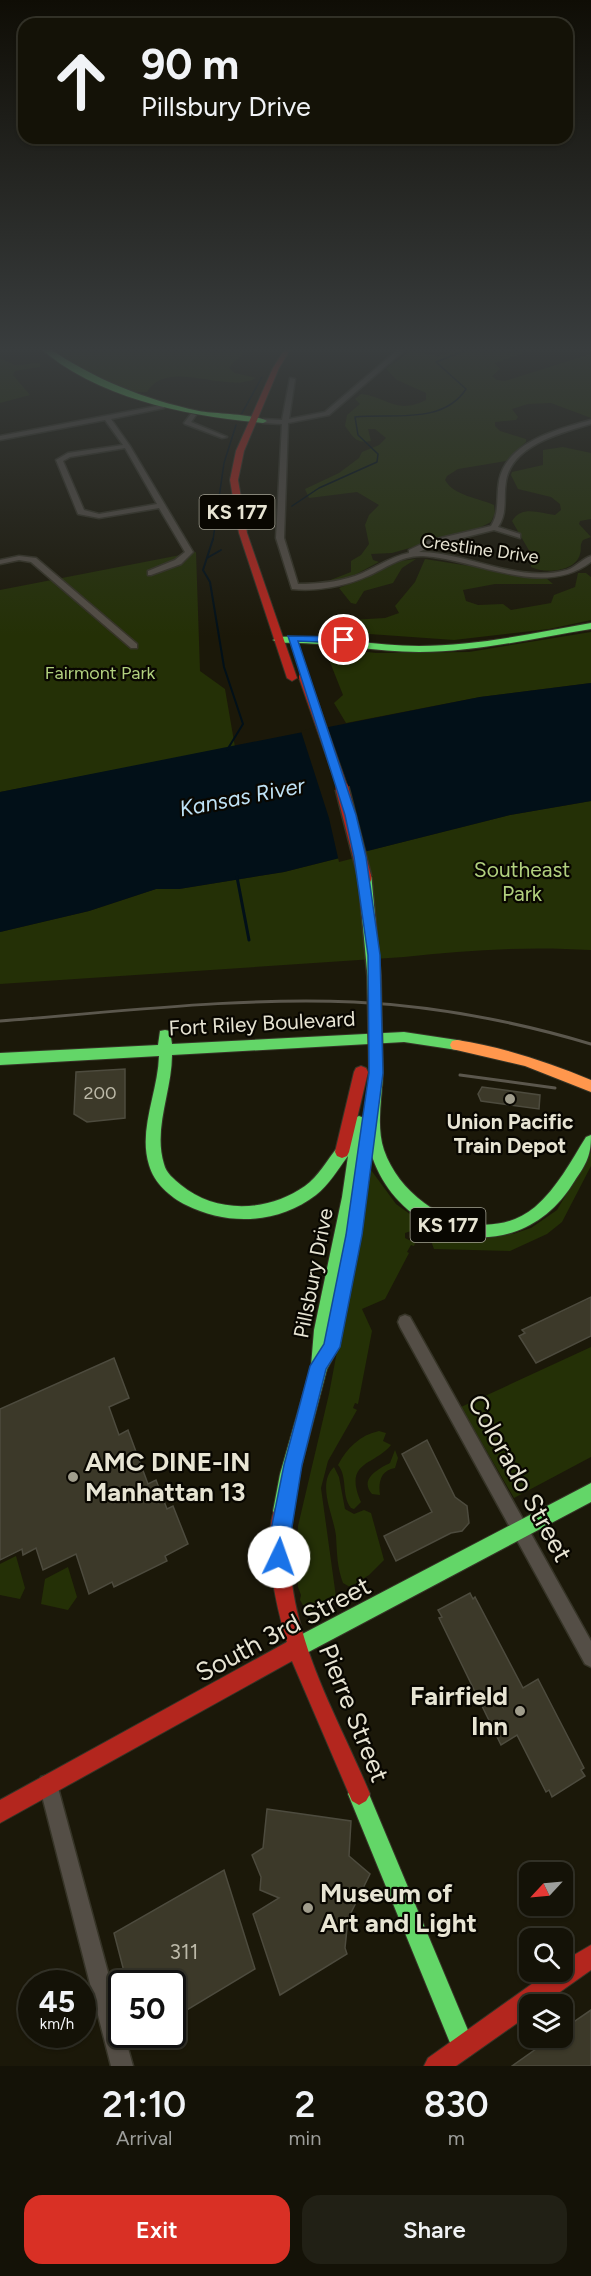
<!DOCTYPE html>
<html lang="en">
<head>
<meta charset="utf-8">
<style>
	body { margin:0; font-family:Figtree,sans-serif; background:#212015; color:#f1f3f6; height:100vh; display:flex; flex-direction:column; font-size:22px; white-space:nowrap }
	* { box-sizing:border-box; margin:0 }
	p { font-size:20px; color:#9d9e9b }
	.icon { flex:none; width:33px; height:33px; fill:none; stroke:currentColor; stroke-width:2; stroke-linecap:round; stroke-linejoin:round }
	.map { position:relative; height:2066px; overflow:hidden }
	.side { display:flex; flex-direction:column; background:#141207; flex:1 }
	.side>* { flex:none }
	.top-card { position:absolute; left:18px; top:18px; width:555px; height:126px; border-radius:18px; box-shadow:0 2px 4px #0004,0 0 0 2px #333228; background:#141207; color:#f1f3f6; overflow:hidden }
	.needle { width:39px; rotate:244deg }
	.buttons { position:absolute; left:519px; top:1862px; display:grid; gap:12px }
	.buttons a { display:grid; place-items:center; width:54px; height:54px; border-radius:12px; background:#141207; box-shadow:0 2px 4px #0004,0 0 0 2px #333228; font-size:30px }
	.speed { position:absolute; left:18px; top:1970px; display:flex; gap:12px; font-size:30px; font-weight:700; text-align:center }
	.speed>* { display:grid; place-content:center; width:78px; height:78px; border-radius:50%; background:#141207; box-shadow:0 2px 4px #0004,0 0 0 2px #333228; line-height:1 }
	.speed small { font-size:15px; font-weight:400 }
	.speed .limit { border:3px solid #111; border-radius:9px; background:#fff; color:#111 }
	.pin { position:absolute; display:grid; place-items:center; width:51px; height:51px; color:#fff; margin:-26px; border:3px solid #fff; border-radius:50%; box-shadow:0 2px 6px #0007 }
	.me { position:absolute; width:66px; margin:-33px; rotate:3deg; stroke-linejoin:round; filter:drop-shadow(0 0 4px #0008) }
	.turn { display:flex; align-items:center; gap:21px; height:126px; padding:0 24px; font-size:27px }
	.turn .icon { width:78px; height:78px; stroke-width:2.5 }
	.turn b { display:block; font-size:42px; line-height:51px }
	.eta { display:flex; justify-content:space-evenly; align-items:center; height:102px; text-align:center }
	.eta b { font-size:36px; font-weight:600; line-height:42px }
	.action { display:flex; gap:12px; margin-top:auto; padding:12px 24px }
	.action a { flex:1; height:69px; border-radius:18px; background:#d93025; color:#fff; font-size:24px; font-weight:600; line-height:69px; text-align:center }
	.action a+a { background:#212015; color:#f1f3f6 }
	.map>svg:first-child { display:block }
</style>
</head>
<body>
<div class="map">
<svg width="591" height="2066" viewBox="0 0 591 2066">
	<rect width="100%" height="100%" fill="#1b1809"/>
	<!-- green -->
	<path fill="#243006" d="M48,347H246C243,357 234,360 229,368L235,373L256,378C227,395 168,357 147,392C122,396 67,365 48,347Z
		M466,347H541L495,363L500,369L492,376L497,380L505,381L591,354V418L551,403L528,404L512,409L518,417L516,420L495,422V426L500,431L526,439V442L506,461L458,469L447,476L445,480C454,496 479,498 494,505L495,513L491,522L477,529L392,553L371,554L373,560L379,562L349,578L323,583L351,572V561L361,555L369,544L365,525L369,515L379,505L357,492L309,498L305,489L339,473L359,458L362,452L379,445L386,438L375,429H368L371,441C356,444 353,437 345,426L347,415L360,404L355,399L361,394C388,397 396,415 426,400V393L397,380L386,369L388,367L411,351L439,356Z
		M0,358L15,365L40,363V367L15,371L13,375L30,395L0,403Z
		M563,447L591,453V519L580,521L579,524L591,537L583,540C579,546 582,549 580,554C576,572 544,574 531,567V554L512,521C522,505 539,513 555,515L561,510L560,504L551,497L518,489L511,475L512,472L543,465V450Z
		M196,552L200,671L225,689L235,747L0,792V590Z
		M416,559L402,568L393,583L364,591L356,604L351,603L339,588L400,561Z
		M425,559L546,578L553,584H495L463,590L466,601L478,605L503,604L511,610L551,603L554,595L575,587L578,573H586L591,577V620L549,629L454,640L341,632L337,627L350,620L385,618L399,613L395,606L415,582Z
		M591,632V683L480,697L346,723L334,703L343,695L324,647L376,653L469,652Z
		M591,801V950C528,946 467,950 404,957L0,984V932L89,911L156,889H179L284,872L510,815Z
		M591,1152V1166L562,1222L547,1234L510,1251L434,1249L427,1230L417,1229L405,1233V1238L415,1243L414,1246L411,1245L407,1252L409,1253L385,1299L362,1309L372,1331L358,1404L355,1403L353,1408L357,1410L328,1461L321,1488L336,1597L308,1614L300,1600L301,1595L298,1587L296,1561L298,1526L329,1394L371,1170L396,1204L425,1225L513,1234L531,1228L557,1210Z
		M591,1347V1457L514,1498L461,1407Z
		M379,1431L386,1433L383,1441L391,1445C374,1466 343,1461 361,1502L354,1509L351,1508C341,1495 348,1477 338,1465C347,1448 360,1435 379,1431Z
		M395,1450L398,1458L395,1468C381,1470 378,1482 380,1495L372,1494C359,1479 378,1469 390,1463Z
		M334,1467L339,1477L345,1509L354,1514L364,1510L371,1513L384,1560L369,1575L350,1587L343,1583C337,1567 337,1553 336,1536C334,1516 316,1484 334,1467Z
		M16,1556L25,1588L20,1599L0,1595V1564Z
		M68,1567L77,1597L68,1610L41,1604L45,1579Z"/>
	<!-- water -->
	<path fill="#021018" d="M591,683V801L510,815L284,872L179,889H156L89,911L0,932V792L480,697Z"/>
	<!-- pier -->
	<path fill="#1b1809" d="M325,725L366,855L339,862L329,818L301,731Z"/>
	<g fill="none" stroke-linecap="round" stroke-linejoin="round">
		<!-- stream-far2 -->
		<path stroke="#021018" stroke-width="1.5" d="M241,415L262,377
			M292,506L319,488L377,462L378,454L358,435L355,417C392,413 443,425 466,389L436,362L474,347
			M213,540L224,463L236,425"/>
		<!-- stream-far1 -->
		<path stroke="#021018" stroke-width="2" d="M213,539L203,570L210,582L224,667L243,724L227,750
			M207,558L221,550"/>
		<!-- stream -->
		<path stroke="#021018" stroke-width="3" d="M237,877L249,940"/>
	</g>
	<!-- building -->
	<path fill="#3c3929" stroke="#4d4b3e" stroke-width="1.5" d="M125,1069V1118L87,1122L74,1114L76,1072Z
		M482,1087L540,1095L539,1109L481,1101L478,1094Z
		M591,1297V1336L536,1363L519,1336L525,1333L522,1330Z
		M114,1358L129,1398L109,1407L119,1435L128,1430L148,1484L156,1480L167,1509L173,1506L188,1544L165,1556L167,1561L114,1587L112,1582L89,1594L76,1554L43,1570L36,1548L23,1555L22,1549L0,1560V1409Z
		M427,1440L455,1497L467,1506L469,1523L462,1531L451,1533L396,1561L384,1536L432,1512L402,1454Z
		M470,1593L473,1599L475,1597L523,1688L538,1679L584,1768L581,1770L585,1776L552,1797L549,1790L546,1792L517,1735L501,1745L439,1618L442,1617L438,1610Z
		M267,1809L351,1821L349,1856L370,1874L348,1919L345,1948L347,1954L280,1995L253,1914L279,1898L260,1890L261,1877L252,1855L263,1848Z
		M224,1870L255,1969L172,2019V1983H127L114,1933Z
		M591,2010V2066H512L553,2037H562V2030Z"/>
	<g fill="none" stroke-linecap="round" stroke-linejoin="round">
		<!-- street casing -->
		<g stroke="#363427" stroke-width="3">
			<path id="street" d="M401,347H408L329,415L288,423L284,538L298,584C318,584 337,582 355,576C374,569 389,557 409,553V550L428,541L491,526C500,512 496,497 499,481C506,442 558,429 591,420V424C561,433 512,445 506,481C503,497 508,513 498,527L520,534V538L494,530L434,545L419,552C467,552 518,584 567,570C576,567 582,559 591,556V562C542,599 477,559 423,556C402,555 386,568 368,576C346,586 316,592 292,589L276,538L282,424L263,423L260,421L263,419L282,420L290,378L295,379L289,419L325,412Z
				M162,405L164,406V408L111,419L130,446L193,552L181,564L151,575H148V571L175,560L185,552L159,508L99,518L78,514L56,460L68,453L123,445L105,420L0,440V436ZM125,448L157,504L99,514L84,510L63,461L70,457Z
				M191,414L196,415L191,422L227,437L222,438L185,424L184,423Z
				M19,556L36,558L137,644V648H131L31,562L19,560L0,564V560Z
				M405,1315L410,1317L591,1641V1667L585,1664L400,1327L398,1322L400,1317Z
				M48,1775L55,1777L57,1784L122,2024V2034H124L133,2066H111L39,1784L41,1777Z"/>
		</g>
		<!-- fast casing -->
		<g stroke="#363427" stroke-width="2">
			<path id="fast" d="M39,347H47C94,379 143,399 199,411C215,414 256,414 267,421L263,423C188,416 97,399 39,347Z
				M591,623V629C534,638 477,652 419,652C372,652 326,641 278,643L273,640L278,637C326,635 372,646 419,646C477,646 534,633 591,623Z
				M165,1030L170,1031L172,1044L404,1032L457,1040L462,1041L464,1045L462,1049L457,1050L404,1042L172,1055C172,1091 153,1129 164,1164C166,1173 174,1179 181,1185C216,1214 268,1212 305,1186C318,1177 327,1160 337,1148L342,1146L348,1150L354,1118L359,1116L364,1118L366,1122L369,1073L371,1069H381L383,1073C382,1098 376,1126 384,1150C404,1208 483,1250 535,1207C557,1188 571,1161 586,1137L591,1135C591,1159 585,1165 572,1185C508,1284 370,1231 366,1122L358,1197L339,1288L348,1289L350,1294L339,1347L327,1369L288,1517L282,1520L276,1517L273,1511L280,1474L311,1366L314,1330L342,1197L348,1156C338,1169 329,1185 316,1195C278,1224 228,1226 186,1205C170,1197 154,1183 149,1165C138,1130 158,1092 159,1056L0,1065V1053L158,1045L160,1031Z
				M591,1483V1502L301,1656L294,1659L287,1656L284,1649L287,1642Z
				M359,1783L366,1787L475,2047L471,2055L463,2059L455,2055L348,1794L352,1787Z"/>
		</g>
		<!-- slow casing -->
		<g stroke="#363427" stroke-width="2">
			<path id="slow" d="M457,1040C503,1047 548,1062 591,1080V1092L525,1066L452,1049L450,1045L452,1041Z"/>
		</g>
		<!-- jam casing -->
		<g stroke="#363427" stroke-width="2">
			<path id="jam" d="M286,347H292L279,368L244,451L238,480L247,533L297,678L292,681L287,678L239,533L230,480L236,451L273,368Z
				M361,1066L366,1068L368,1072L349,1152L347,1156L342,1158L337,1156L335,1152L354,1072L356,1068Z
				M282,1502L288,1505C294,1518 288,1535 289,1550C290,1573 293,1596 299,1619C314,1680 346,1736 370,1794L366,1801L359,1805L352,1801L292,1661L0,1823V1800L287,1642C276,1606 261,1540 276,1505Z
				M591,1945V1970L543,2004H530V2014L456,2066H424L428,2058L550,1971H562V1962Z"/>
		</g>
		<!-- street -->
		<use href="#street" fill="#544e46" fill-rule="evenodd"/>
		<!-- fast -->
		<use href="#fast" fill="#63d668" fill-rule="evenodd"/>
		<!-- slow -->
		<use href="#slow" fill="#ff974d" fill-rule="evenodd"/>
		<!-- jam -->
		<use href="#jam" fill="#b3261e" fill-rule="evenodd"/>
		<!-- rail -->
		<path stroke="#5b574d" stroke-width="3" d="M0,1021C118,1012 236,997 354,1002C435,1006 514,1021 591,1044
			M460,1075L555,1088"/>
		<!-- fast-bridge casing -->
		<g stroke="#363427" stroke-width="16" stroke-linecap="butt">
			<path id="fast-bridge" d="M365,878L374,976L376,1073"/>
		</g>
		<!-- jam-bridge-far1 casing -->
		<g stroke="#363427" stroke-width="12" stroke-linecap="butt">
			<path id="jam-bridge-far1" d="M304,677L343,789"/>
		</g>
		<!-- jam-bridge casing -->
		<g stroke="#363427" stroke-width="16" stroke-linecap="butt">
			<path id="jam-bridge" d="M342,788L365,878"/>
		</g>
		<!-- fast-bridge -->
		<use href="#fast-bridge" stroke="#63d668" stroke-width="13"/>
		<!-- jam-bridge-far1 -->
		<use href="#jam-bridge-far1" stroke="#b3261e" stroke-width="10"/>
		<!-- jam-bridge -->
		<use href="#jam-bridge" stroke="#b3261e" stroke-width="13"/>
	</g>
	<!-- sky -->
	<linearGradient id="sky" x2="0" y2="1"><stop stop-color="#0f0d05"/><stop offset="0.55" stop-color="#393d3e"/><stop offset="1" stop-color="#393d3e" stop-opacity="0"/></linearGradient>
	<rect width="591" height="636" fill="url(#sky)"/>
	<!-- route -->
	<path fill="#1a73e8" stroke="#114b97" stroke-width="1.5" d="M288,636L344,637L349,640L344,643L298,641L356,815L366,857L380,955L383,1073L362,1235L340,1347L326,1369L302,1465L286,1564L279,1567L273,1564L269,1540L284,1465L310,1366L324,1344L346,1235L369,1073L368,955L354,857L345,815Z"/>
	<!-- markers -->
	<g fill="#a09d8c" stroke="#090701" stroke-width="2">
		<circle cx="510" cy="1099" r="6"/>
		<circle cx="73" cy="1477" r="6"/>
		<circle cx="520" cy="1711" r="6"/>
		<circle cx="308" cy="1908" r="6"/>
	</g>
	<g text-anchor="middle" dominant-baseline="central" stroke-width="4.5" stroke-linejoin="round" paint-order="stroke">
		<!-- far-street labels -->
		<g font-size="18" fill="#e7e4d3" stroke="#090701">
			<text transform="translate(480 549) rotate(8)">Crestline Drive</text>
		</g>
		<!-- far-park labels -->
		<g font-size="18" fill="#b1d07e" stroke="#090701">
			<text x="100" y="673">Fairmont Park</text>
		</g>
		<!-- number labels -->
		<g font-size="18" fill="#bcb9a8">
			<text x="100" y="1093">200</text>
		</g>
		<!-- shield labels -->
		<g fill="#090701" stroke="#a4a294" stroke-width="1.5">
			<rect x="199.5" y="495" width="75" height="34" rx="4.5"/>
			<rect x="410.5" y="1208" width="75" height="34" rx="4.5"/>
		</g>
		<g font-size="20" font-weight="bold" fill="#e7e4d3">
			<text x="237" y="512">KS 177</text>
			<text x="448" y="1225">KS 177</text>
		</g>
		<!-- park labels -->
		<g font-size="21" fill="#b1d07e" stroke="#090701">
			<text x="522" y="869">Southeast<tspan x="522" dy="24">Park</tspan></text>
		</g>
		<!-- street labels -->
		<g font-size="21" fill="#e7e4d3" stroke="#090701">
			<text transform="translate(262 1023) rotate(-3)">Fort Riley Boulevard</text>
			<text transform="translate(313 1273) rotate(-79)">Pillsbury Drive</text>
		</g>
		<!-- poi labels -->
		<g font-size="21" font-weight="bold" fill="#e7e4d3" stroke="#090701">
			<text x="510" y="1121">Union Pacific<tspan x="510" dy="24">Train Depot</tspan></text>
		</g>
		<!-- near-number labels -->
		<g font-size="21" fill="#bcb9a8">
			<text x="184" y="1951">311</text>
		</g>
		<!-- water labels -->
		<g font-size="22" font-style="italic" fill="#bfe2f5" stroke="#090701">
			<text transform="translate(242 797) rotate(-11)">Kansas River</text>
		</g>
		<!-- near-poi labels -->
		<g font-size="26" font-weight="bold" fill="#e7e4d3" stroke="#090701" text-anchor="start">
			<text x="85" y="1462">AMC DINE-IN<tspan x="85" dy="30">Manhattan 13</tspan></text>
			<text x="508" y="1696" text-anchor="end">Fairfield<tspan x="508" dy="30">Inn</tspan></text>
			<text x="320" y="1893">Museum of<tspan x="320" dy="30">Art and Light</tspan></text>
		</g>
		<!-- near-street labels -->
		<g font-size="26" fill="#e7e4d3" stroke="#090701">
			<text transform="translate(520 1478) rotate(61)">Colorado Street</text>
			<text transform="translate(283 1629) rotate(-28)">South 3rd Street</text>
			<text transform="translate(354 1713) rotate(68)">Pierre Street</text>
		</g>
	</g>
</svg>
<div class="buttons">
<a><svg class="needle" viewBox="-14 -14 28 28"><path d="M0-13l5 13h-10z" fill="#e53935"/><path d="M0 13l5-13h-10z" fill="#9d9e9b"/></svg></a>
<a><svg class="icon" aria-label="search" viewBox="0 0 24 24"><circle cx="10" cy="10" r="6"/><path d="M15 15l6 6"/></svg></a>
<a><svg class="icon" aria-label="layers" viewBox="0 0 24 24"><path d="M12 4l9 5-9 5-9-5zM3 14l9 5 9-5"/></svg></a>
</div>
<div class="speed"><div>45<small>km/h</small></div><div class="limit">50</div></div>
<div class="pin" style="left:344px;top:640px;background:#d93025"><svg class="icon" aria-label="arrive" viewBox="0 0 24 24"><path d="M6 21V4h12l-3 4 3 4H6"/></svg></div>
<svg class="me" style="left:279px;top:1557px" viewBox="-20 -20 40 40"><circle r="19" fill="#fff"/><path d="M0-13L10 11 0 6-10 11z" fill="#1a73e8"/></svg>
<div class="top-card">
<div class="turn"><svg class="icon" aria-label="ahead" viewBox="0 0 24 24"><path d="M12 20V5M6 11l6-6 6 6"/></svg><div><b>90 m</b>Pillsbury Drive</div></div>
</div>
</div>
<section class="side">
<div class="eta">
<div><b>21:10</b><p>Arrival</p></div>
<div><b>2</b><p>min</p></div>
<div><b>830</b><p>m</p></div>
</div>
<div class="action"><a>Exit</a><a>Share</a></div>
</section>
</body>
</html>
